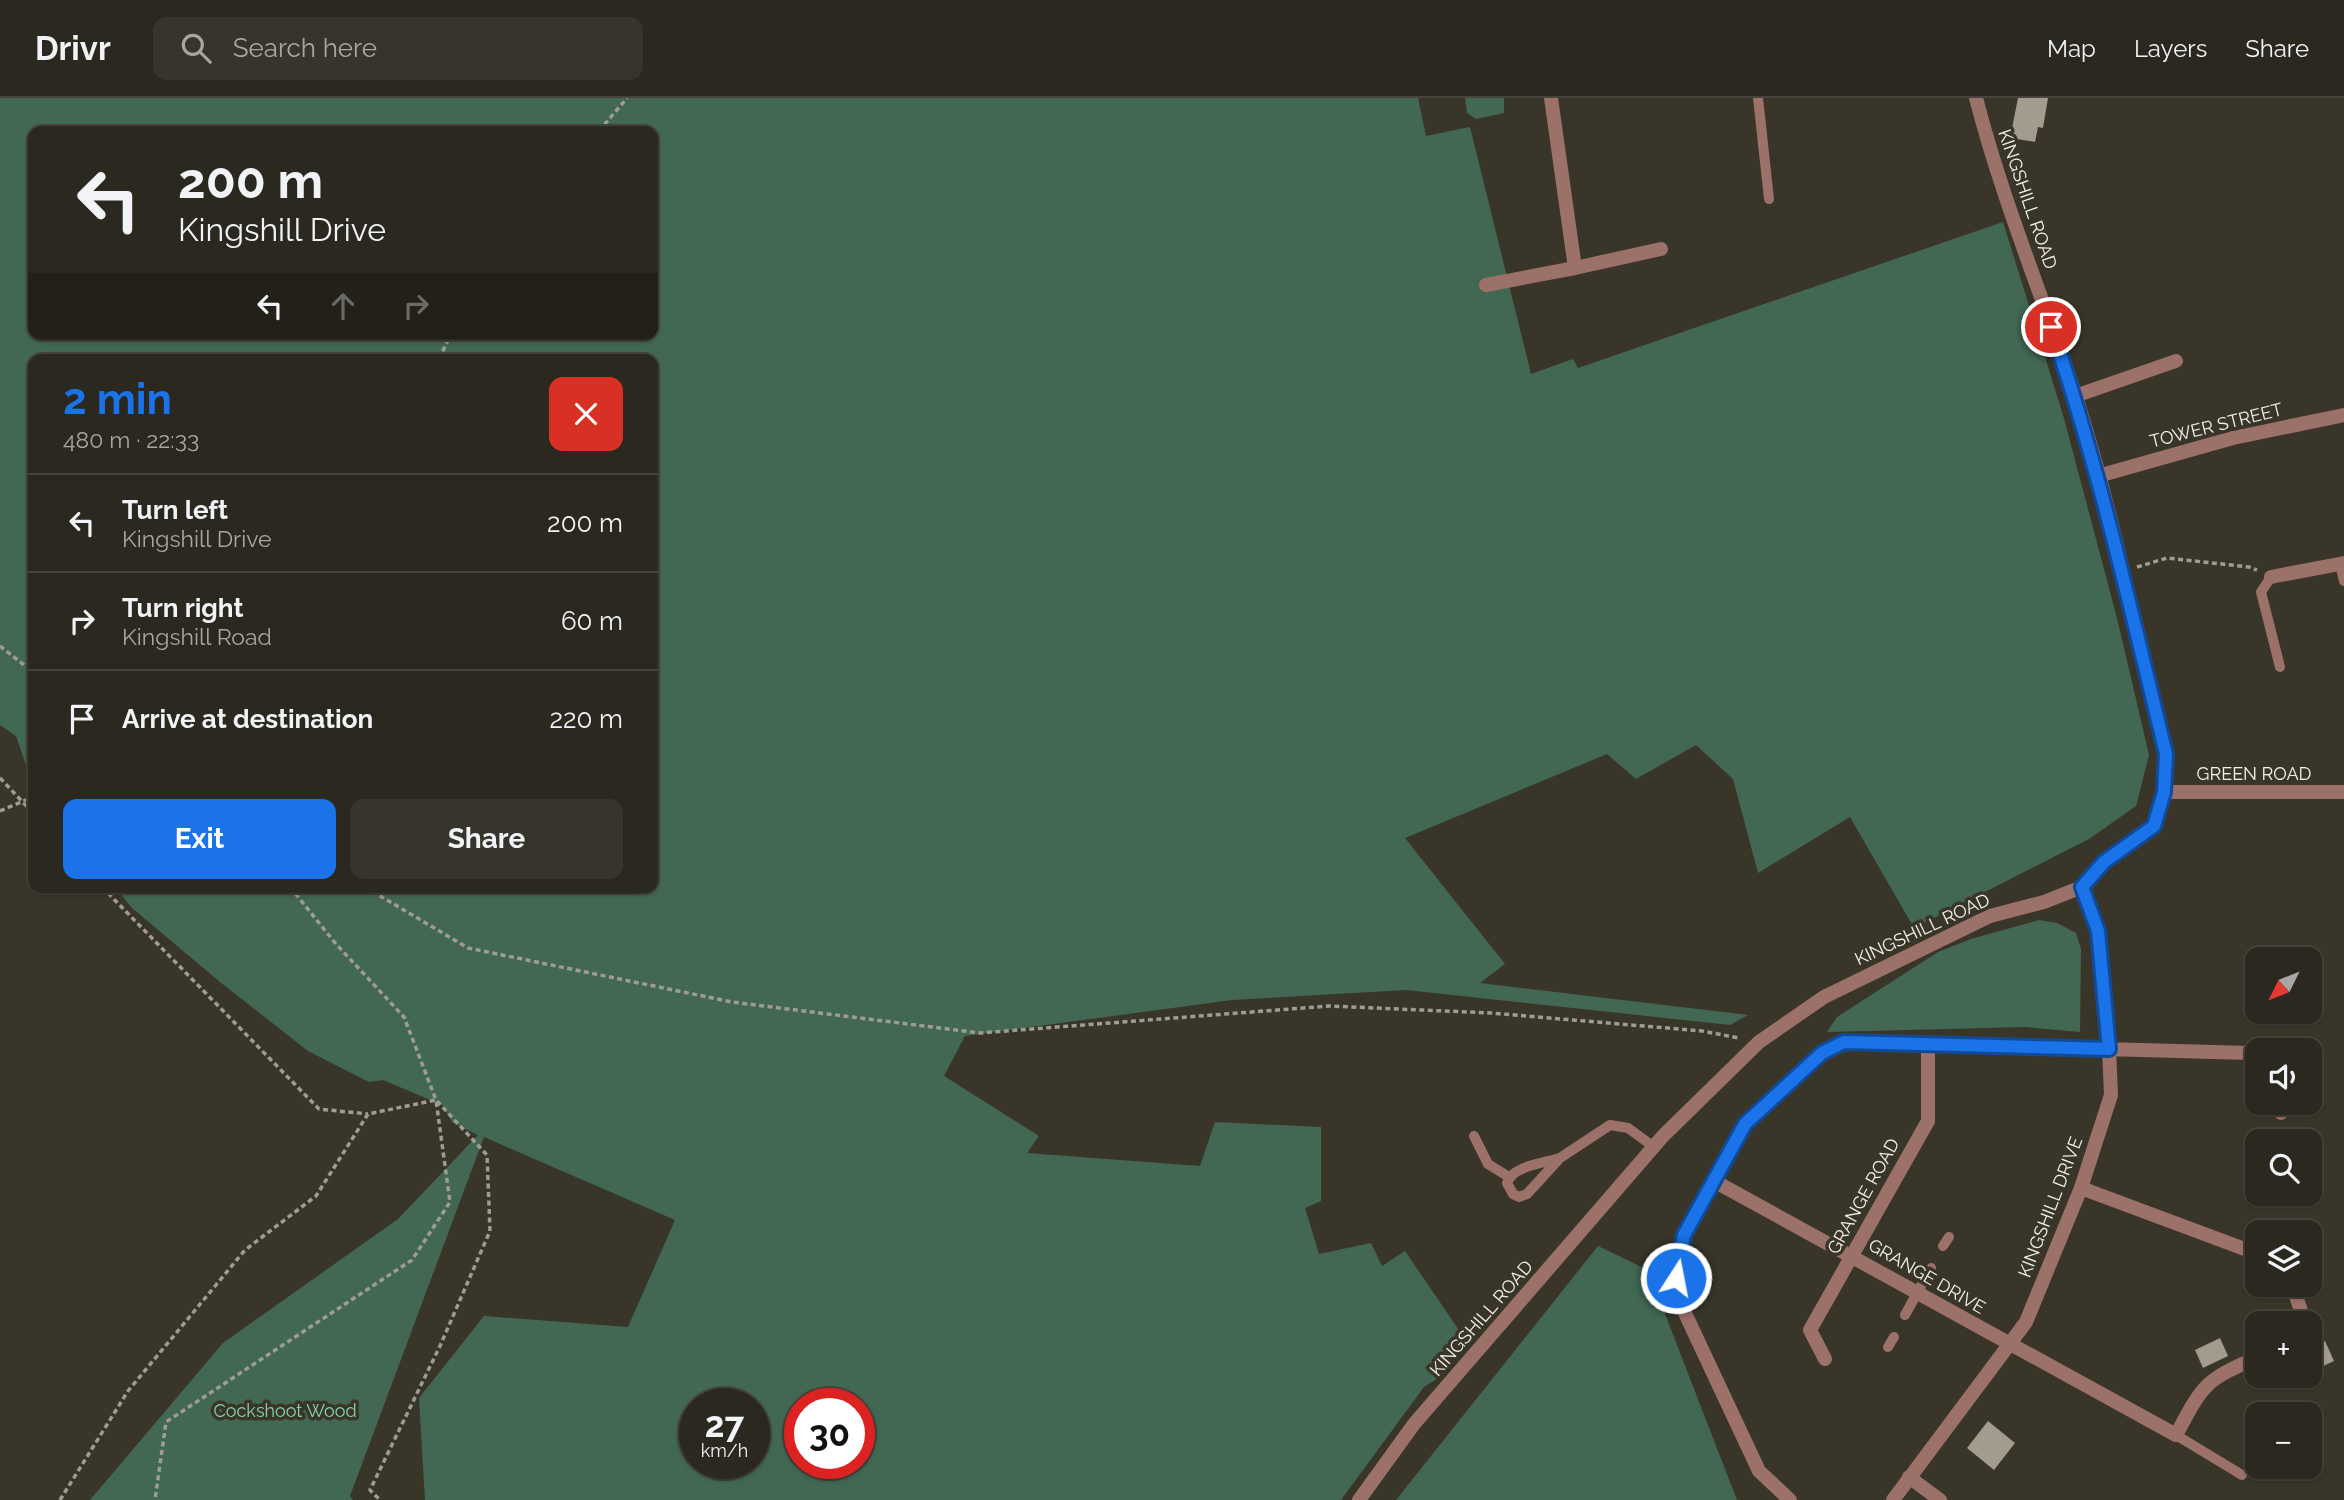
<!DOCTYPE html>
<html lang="en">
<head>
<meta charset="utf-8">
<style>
	body { margin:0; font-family:Raleway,sans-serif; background:#37342c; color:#f1f3f6; height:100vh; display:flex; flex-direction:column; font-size:26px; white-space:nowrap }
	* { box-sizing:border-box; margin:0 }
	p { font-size:23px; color:#a6a6a4 }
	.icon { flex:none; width:38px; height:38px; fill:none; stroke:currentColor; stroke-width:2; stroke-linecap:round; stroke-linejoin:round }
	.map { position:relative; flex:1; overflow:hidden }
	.details { position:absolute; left:28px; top:256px; width:630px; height:539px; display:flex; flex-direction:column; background:#2b281f; border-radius:14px; box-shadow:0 2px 5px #0004,0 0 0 2px #47443d }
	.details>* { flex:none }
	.hud { position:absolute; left:28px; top:28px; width:630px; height:214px; border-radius:14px; box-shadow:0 2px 5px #0004,0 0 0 2px #47443d; background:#2b281f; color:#f1f3f6; overflow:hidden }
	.needle { width:46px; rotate:227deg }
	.fabs { position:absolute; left:2245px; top:849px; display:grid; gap:14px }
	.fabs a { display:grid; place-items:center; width:77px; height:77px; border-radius:14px; background:#2b281f; box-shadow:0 2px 5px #0004,0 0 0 2px #47443d; font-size:35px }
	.speed { position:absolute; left:679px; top:1290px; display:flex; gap:14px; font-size:35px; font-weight:700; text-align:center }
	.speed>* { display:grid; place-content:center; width:91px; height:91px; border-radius:50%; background:#2b281f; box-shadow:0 2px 5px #0004,0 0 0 2px #47443d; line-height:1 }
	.speed small { font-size:18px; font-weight:400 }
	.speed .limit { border:10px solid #d22; background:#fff; color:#111 }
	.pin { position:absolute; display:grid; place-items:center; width:60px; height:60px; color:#fff; margin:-30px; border:4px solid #fff; border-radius:50%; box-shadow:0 2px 7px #0007 }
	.me { position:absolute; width:77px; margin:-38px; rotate:11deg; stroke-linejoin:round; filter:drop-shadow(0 0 5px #0008) }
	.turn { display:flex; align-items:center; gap:24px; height:147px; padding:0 35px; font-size:32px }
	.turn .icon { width:91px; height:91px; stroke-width:2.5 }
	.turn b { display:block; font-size:49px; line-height:60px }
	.lanes { display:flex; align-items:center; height:66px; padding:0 35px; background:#0003; justify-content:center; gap:35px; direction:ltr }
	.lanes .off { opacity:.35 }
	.round { display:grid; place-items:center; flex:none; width:74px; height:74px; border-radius:14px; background:#37342c }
	.summary { display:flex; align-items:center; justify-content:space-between; height:119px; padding:0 35px }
	h1 { font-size:42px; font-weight:700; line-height:52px; color:#1a73e8 }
	.button { display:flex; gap:14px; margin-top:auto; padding:14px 35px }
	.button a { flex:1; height:80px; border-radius:14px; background:#1a73e8; color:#fff; font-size:28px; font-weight:700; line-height:80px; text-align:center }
	.button a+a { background:#37342c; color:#f1f3f6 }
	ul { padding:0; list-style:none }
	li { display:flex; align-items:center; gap:21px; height:98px; padding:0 35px; border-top:2px solid #47443d }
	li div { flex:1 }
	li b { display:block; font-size:26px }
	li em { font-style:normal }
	header { display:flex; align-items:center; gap:42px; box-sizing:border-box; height:98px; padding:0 35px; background:#2b281f; border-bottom:2px solid #47443d }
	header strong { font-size:33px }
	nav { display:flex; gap:38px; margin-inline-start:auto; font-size:24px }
	.search { width:490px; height:63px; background:#37342c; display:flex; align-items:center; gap:18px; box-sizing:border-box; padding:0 24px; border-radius:14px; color:#a6a6a4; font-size:26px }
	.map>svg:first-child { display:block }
</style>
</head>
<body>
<header>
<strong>Drivr</strong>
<div class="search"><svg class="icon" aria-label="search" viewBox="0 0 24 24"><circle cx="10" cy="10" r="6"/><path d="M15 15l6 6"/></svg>Search here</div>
<nav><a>Map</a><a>Layers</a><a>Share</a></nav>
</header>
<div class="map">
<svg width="2344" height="1402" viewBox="0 0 2344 1402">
	<rect width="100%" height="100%" fill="#393629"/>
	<!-- green -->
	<path fill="#426854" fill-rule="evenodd" d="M0,0H1418L1426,38L1470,29L1531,276L1573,261L1578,270L2003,124L2063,317L2117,520L2149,657L2136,708L2089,741L1914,830L1850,719L1758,775L1733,681L1696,647L1636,681L1607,656L1405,740L1505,866L1480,885L1748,917L1730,927L1406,892L1232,902L965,938L944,978L1039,1038L1027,1055L1200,1068L1215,1024L1321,1029V1103L1305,1110L1319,1156L1371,1145L1382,1168L1405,1153L1467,1244L1440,1279L1424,1289L1341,1402H425L419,1300L484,1218L628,1229L675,1122L484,1039L350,1398L353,1402H90L223,1245L398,1121L478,1037L453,1025L442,1007L383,982L369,984L308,953L220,884L132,810L115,789H653V261H33V687L16,638L0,627ZM33,33H653V236H33ZM695,1306H754V1365H695ZM800,1306H859V1365H800Z
		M1465,0H1504V15L1476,21L1467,15Z
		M2039,822L2057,825L2076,835L2081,851L2080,934L2025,929L1827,934L1837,919L1938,854L1971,841Z
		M1598,1148L1648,1172L1737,1402H1396Z"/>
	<!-- building -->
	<path fill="#a19c8d" d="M2018,0H2048L2043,30L2038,29L2035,44L2010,40Z
		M2220,1240L2228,1258L2203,1270L2195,1252Z
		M2325,1243L2334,1263L2310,1274V1250Z
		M1988,1323L2015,1345L1994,1372L1967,1350Z"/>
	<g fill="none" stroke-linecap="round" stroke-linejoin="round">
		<!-- path -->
		<path stroke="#9f9c92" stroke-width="3.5" stroke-dasharray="5 3.5" stroke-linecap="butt" d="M599,33L627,0
			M439,261L451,236
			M2137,469L2167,460L2249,469L2257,472
			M0,548L33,574
			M0,680L33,715
			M0,713L33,699
			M102,789L319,1011L368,1016
			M290,789L336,846L404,919L436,1002L487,1057L490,1133L440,1248L370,1392L380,1402
			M365,789L468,850L732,904L980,935L1329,908L1491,915L1702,933L1739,940
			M60,1402L128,1293L245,1152L316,1098L368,1016L436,1002L450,1104L412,1162L166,1324L155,1402"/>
		<!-- service -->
		<path stroke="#9c7169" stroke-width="10" d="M1758,0L1769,101
			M2340,466L2344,483
			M2271,479L2261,494L2280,569
			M1474,1038L1488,1066L1509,1079
			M1560,1060C1544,1065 1512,1068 1507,1085L1513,1096L1519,1099L1527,1096L1560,1060L1610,1027L1628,1030L1654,1049
			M1943,1148L1949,1139
			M1905,1217L1931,1170
			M1888,1249L1894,1239
			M2176,1337L2242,1377"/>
		<!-- minor -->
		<path stroke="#9c7169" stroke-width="14" d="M1575,170L1661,151
			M1486,187L1575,170L1551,0
			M2075,298L2176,263
			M2098,378L2233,340L2344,317
			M2271,479L2344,465
			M2164,694H2344
			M2281,1015V1004
			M1714,1083L2176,1337C2204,1285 2204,1283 2258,1259
			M2081,1090L2258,1156
			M2292,1186L2305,1225
			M1825,1261L1810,1232L1928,1023V945
			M1909,1379L1940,1402
			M1359,1402L1414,1326L1663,1038L1759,944L1824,899L1990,818L2044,804L2082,789L2104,764L2154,728L2164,694L2166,656C2136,536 2113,413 2075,296C2042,197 2002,101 1976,0
			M1790,1402L1759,1373L1684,1213L1676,1180L1684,1137L1745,1026L1822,955L1844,944L2250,955L2258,959
			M1893,1402L2026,1224L2081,1090L2111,997L2109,951L2098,833L2082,789"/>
	</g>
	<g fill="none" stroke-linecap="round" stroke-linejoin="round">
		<!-- route casing -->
		<g stroke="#114b97" stroke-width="18">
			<path id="route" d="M1676,1180L1684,1137L1745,1026L1822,955L1844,944L2109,951L2098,833L2082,789L2104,764L2154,728L2164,694L2166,656C2131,513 2099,369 2051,229"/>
		</g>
		<!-- route -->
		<use href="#route" stroke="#1a73e8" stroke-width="12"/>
	</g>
	<g text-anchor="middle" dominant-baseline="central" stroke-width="7" stroke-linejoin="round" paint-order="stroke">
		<!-- street labels -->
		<g font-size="18" fill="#f3f1e9" stroke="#393629">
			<text transform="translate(2028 101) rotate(71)">KINGSHILL ROAD</text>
			<text transform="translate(2216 327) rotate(-14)">TOWER STREET</text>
			<text x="2254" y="675">GREEN ROAD</text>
			<text transform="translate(1922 831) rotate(-25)">KINGSHILL ROAD</text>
			<text transform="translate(1863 1098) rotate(-61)">GRANGE ROAD</text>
			<text transform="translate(2050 1109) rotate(-69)">KINGSHILL DRIVE</text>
			<text transform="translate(1927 1178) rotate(30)">GRANGE DRIVE</text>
			<text transform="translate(1481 1220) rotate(-49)">KINGSHILL ROAD</text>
		</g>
		<!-- park labels -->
		<g font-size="18" fill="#85d2a9" stroke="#393629">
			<text x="285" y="1312">Cockshoot Wood</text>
		</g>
	</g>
</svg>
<div class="fabs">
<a><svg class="needle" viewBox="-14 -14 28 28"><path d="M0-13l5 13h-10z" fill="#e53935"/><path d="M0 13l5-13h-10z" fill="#a6a6a4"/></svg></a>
<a><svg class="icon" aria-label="sound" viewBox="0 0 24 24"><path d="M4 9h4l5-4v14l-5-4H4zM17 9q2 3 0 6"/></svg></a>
<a><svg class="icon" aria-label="search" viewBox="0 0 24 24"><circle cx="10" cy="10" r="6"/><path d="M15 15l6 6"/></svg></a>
<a><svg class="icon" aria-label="layers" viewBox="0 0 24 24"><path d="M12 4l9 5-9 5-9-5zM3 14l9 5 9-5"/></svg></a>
<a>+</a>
<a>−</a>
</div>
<div class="speed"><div>27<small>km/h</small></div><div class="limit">30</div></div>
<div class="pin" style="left:2051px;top:229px;background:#d93025"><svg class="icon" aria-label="arrive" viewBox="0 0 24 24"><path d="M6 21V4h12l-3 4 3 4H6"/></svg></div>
<svg class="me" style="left:1676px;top:1180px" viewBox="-20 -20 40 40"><circle r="17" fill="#1a73e8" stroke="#fff" stroke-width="3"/><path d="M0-11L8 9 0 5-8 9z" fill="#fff"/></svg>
<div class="hud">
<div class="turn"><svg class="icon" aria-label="left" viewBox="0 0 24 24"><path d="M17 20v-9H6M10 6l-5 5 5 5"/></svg><div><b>200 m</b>Kingshill Drive</div></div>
<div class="lanes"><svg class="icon" aria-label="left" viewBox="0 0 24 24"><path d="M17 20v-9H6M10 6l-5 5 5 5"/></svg><svg class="icon off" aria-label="ahead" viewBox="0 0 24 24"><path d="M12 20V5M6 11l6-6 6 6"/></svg><svg class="icon off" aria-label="right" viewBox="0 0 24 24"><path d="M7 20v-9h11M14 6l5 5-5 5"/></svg></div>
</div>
<section class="details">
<div class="summary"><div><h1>2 min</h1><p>480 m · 22:33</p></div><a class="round" style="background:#d93025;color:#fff"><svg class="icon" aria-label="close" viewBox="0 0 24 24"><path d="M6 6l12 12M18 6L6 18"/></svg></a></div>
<ul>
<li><svg class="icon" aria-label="left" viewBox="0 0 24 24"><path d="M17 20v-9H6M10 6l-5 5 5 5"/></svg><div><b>Turn left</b><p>Kingshill Drive</p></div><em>200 m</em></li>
<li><svg class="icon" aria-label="right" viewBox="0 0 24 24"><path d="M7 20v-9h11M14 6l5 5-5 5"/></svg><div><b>Turn right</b><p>Kingshill Road</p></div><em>60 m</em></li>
<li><svg class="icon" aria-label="arrive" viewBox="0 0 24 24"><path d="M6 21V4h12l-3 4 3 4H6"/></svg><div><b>Arrive at destination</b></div><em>220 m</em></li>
</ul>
<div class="button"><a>Exit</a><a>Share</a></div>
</section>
</div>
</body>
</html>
